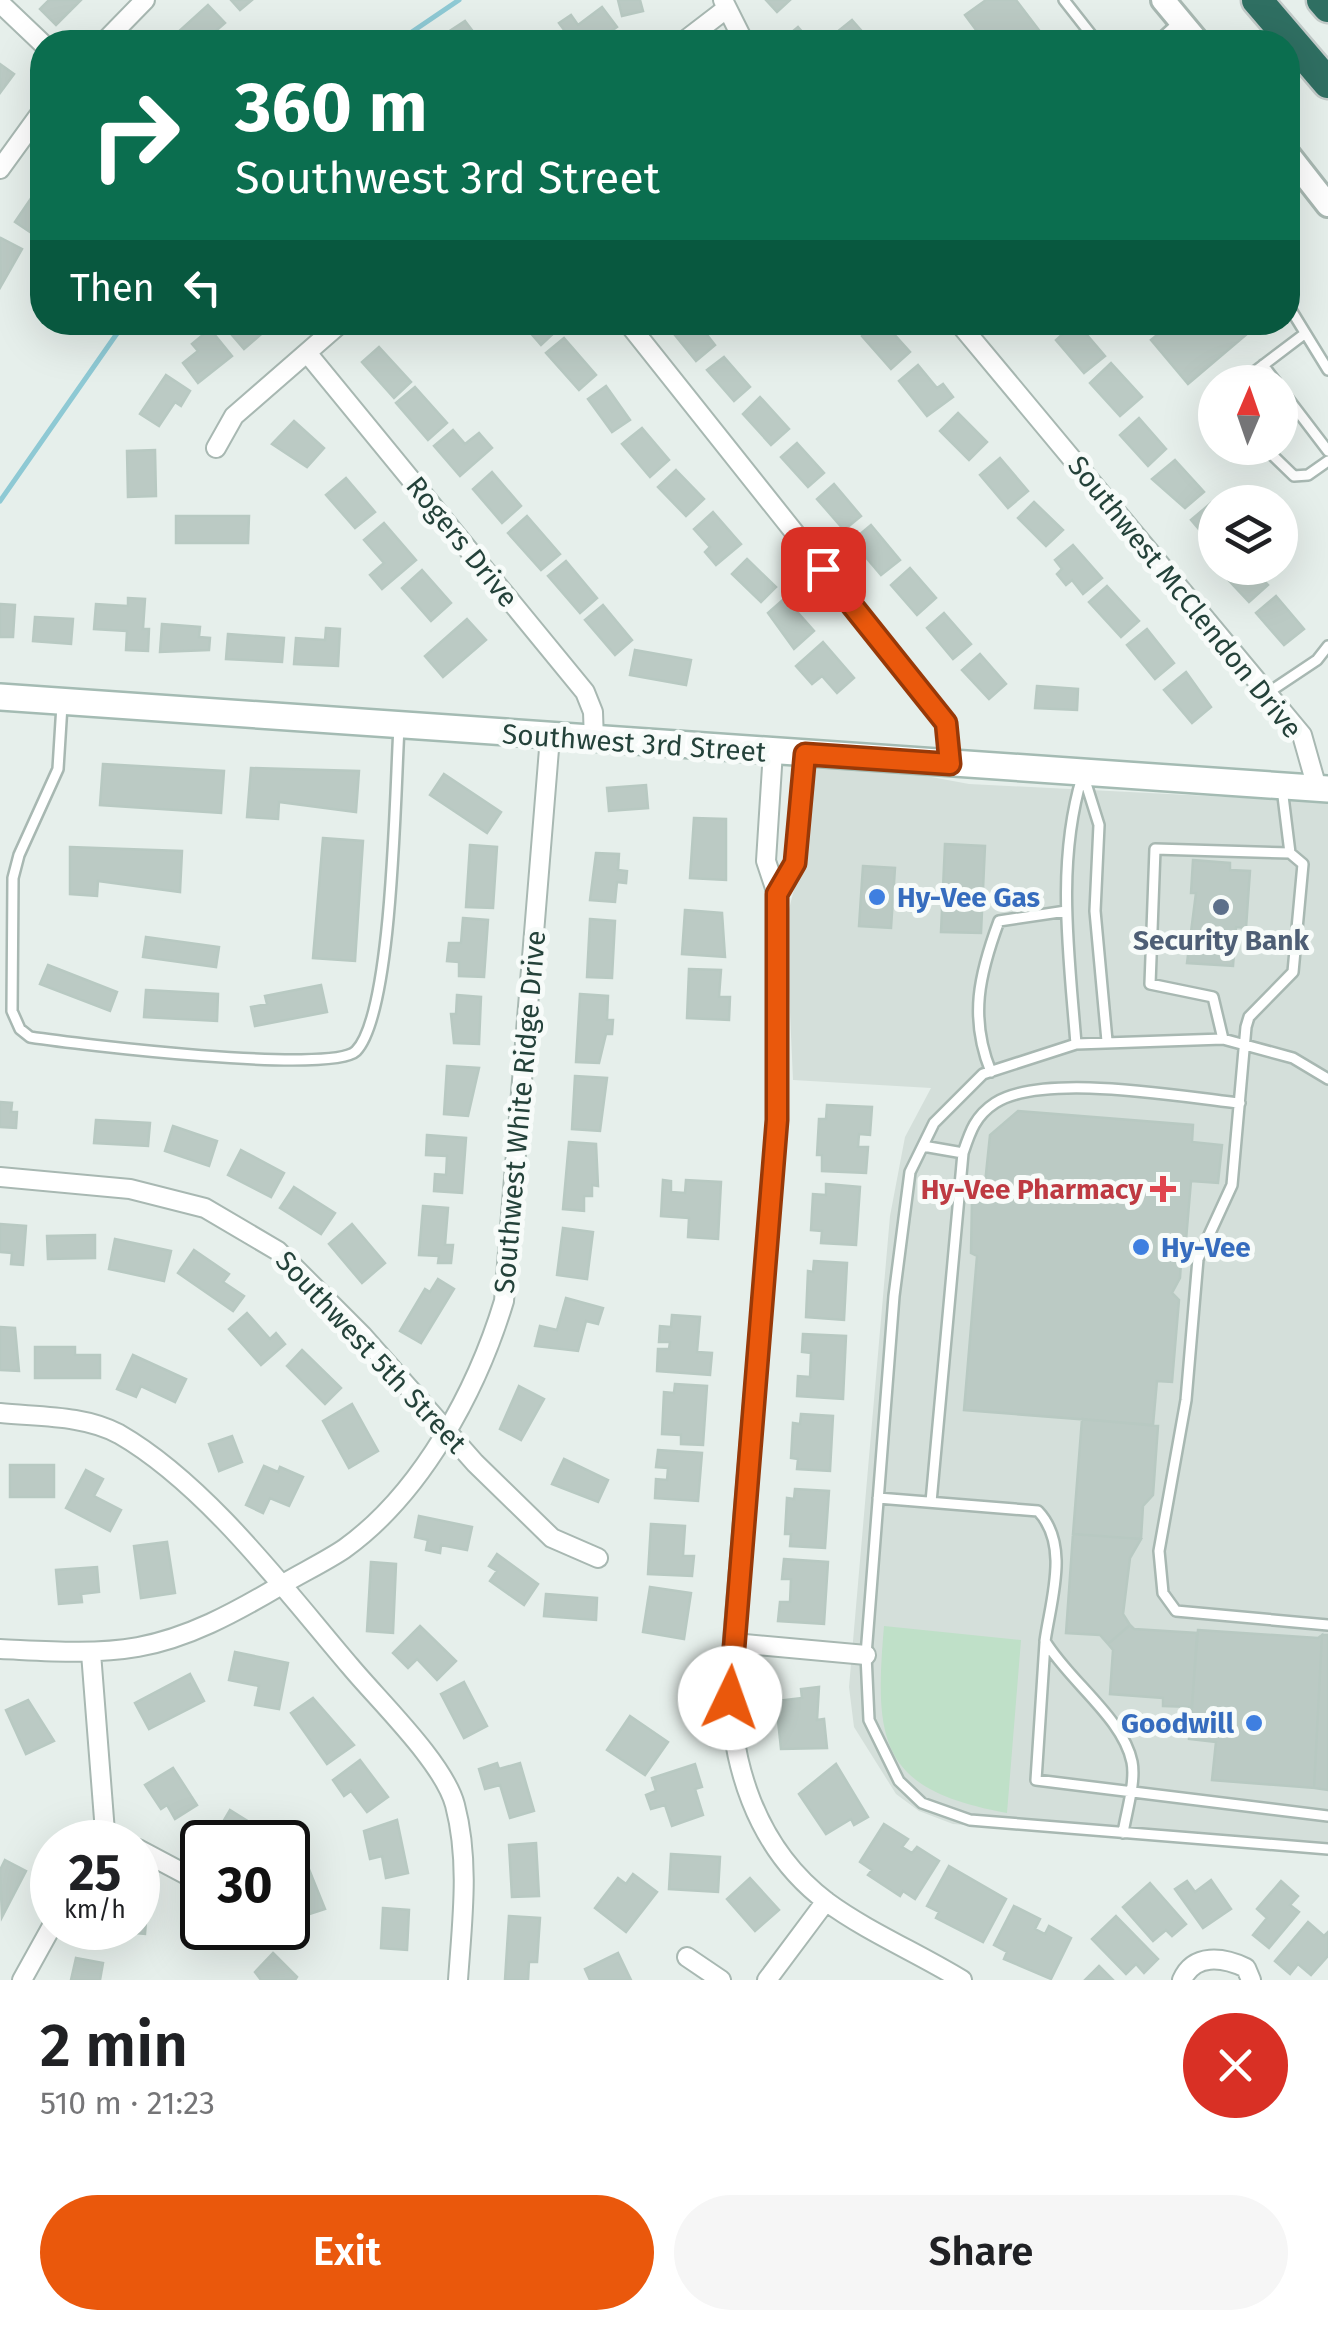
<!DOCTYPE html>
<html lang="en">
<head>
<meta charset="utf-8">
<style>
	body { margin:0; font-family:"Fira Sans",sans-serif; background:#f6f6f6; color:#202124; height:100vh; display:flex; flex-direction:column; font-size:38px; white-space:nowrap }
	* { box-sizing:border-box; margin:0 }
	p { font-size:32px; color:#757577 }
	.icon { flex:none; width:55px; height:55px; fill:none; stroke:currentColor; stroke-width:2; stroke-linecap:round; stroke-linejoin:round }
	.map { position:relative; height:1980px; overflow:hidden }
	.side { display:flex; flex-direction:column; background:#fff; flex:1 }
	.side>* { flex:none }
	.banner { position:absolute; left:30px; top:30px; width:1270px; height:305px; border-radius:40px; box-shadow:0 10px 40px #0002; background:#0b6e4f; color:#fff; overflow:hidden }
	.needle { width:65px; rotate:2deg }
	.fabs { position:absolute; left:1198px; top:365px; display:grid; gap:20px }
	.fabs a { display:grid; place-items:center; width:100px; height:100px; border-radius:50%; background:#fff; box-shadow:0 10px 40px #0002; font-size:50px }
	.speed { position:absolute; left:30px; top:1820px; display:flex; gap:20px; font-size:50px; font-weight:700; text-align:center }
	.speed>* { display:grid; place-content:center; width:130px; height:130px; border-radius:50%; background:#fff; box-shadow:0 10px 40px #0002; line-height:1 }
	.speed small { font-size:25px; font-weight:400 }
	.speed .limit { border:5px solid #111; border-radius:15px; background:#fff; color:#111 }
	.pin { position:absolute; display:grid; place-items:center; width:85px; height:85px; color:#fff; margin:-42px; border-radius:20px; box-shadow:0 5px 15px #0006 }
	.me { position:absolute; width:110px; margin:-55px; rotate:3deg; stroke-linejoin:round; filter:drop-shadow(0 0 8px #0008) }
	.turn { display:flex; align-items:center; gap:35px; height:210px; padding:0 40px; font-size:45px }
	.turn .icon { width:130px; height:130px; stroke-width:2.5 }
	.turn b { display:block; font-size:70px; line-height:85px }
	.then { display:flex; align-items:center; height:95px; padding:0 40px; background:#0003; gap:20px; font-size:38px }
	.round { display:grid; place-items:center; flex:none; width:105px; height:105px; border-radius:52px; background:#f6f6f6 }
	.summary { display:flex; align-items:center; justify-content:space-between; height:170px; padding:0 40px }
	h1 { font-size:60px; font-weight:600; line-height:75px }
	.button { display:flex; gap:20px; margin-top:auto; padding:20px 40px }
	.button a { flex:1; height:115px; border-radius:60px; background:#ea580c; color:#fff; font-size:40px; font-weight:600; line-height:115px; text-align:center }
	.button a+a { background:#f6f6f6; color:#202124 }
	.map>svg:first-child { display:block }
</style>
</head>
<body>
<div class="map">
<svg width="1328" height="1980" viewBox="0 0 1328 1980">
	<rect width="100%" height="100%" fill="#e6efeb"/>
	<!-- built -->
	<path fill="#d4dfda" d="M845,761L969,784L1328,802V1855L953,1824L919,1811L896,1794L854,1727L849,1687L890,1216L905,1137L931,1088L793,1080L786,921L802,858L810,770L823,762Z"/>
	<!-- green -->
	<path fill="#bfe0c8" d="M884,1626L1021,1640L1007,1813C880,1790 874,1743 884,1626Z"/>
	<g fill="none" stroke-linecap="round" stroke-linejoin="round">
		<!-- stream -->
		<path stroke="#8ec9d4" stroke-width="5" d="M397,42L459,0
			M0,501L125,322"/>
	</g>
	<!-- building -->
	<path fill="#bbcac4" stroke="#b8c9c2" stroke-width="2.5" d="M49,0H81L56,25L40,9Z
		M231,0H252L240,10Z
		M618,0H640L643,11L622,16Z
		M766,0H790L777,12Z
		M986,0H1016L1048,42H985L965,15Z
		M208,5L225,23L203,42H184L176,34Z
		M602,7L617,27L596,42H573L559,23L571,15L578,25Z
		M852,20L867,37L860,42H838L832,36Z
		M465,21L481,42H456L448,32Z
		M798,27L811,42H780Z
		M0,64L14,74L0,93Z
		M38,188L42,191V219L33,234L15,222Z
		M1,238L22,249L1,286L0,240Z
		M232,322H275L244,349L226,328Z
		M521,322H553L558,329L541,345Z
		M678,322H697L715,345L696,361L670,329Z
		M877,322H883L910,352L891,369L862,336Z
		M1076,322L1105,356L1084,373L1056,340Z
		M1173,322H1261L1188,384L1151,340Z
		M210,329L232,356L198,383L183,363L198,351L192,344Z
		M564,338L596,375L579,390L546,353Z
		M379,347L411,382L394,398L362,362Z
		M724,357L750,387L734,401L707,370Z
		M1111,363L1142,397L1120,416L1090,383Z
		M918,365L937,388L943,384L953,397L927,416L899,381Z
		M166,375L190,391L181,406L175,402L159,426L140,414Z
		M606,386L630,420L612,432L588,399Z
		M415,387L447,423L428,440L396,403Z
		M760,397L789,429L771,445L743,414Z
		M958,413L987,442L969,460L940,431Z
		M1139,418L1166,449L1148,466L1120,435Z
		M294,421L324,448L307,467L272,444Z
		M642,428L669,460L650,477L622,444Z
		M453,430L465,444L479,433L492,448L460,476L434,446Z
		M797,443L824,473L808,487L781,457Z
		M155,450L156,496L128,497L127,451Z
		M1000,458L1028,491L1008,508L980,475Z
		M1175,460L1204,492L1185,508L1152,479Z
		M676,470L704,499L686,516L658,487Z
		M492,472L521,506L502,523L473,489Z
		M346,478L375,512L355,528L326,495Z
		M834,484L861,516L844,530L817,499Z
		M1034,502L1063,530L1046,546L1018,518Z
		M1211,503L1215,507V548L1191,520Z
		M713,512L741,544L716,565L705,552L710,547L694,529Z
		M176,516H249L248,543H176Z
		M527,516L560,554L541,570L508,533Z
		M384,523L416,560L382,589L370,575L384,563L364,540Z
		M871,525L900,560L881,575L852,541Z
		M1073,545L1102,578L1083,594L1072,580L1066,585L1057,574L1062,569L1055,560Z
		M747,559L776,587L761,602L732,574Z
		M566,561L597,598L580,613L548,576Z
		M910,568L936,598L917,615L891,585Z
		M1222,568H1252L1268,585L1249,602L1219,570Z
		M422,570L451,603L431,621L402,588Z
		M1107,586L1139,621L1121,637L1089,602Z
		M1276,596L1304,629L1284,645L1256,613Z
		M128,598L145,599L143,629H149L148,651L126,650L127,631L94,629L96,604L128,606Z
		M785,598L814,631L794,649L768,613Z
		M0,604L15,605L13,637H0Z
		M603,605L632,640L615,655L585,620Z
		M944,613L971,644L953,659L927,628Z
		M35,617L73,619L71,644L33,641Z
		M467,619L486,640L443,677L425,656Z
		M162,624L200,627L199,637L210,638L209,650L160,652Z
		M326,628L340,629L338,666L294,664L296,638L325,640Z
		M1147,629L1174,663L1155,679L1127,645Z
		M228,634L284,638L282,662L226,659Z
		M823,642L854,678L837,693L822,676L812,684L796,666Z
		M635,650L691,660L686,685L630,675Z
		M980,654L1006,684L989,699L962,670Z
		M1186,672L1211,707L1192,723L1164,690Z
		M1037,686L1078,689L1077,710L1035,708Z
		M103,764L224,771L221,813L100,805Z
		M251,768L359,771L356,812L279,802L278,819L247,817Z
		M444,774L501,812L487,833L430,795Z
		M646,785L648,808L609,811L607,788Z
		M694,818L726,819V880L690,878Z
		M323,838L363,841L355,961L313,958Z
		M945,844L985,846L981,933L941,932Z
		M470,845L497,847L493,908L466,907Z
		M70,847L182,851L180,892L98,881L97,896L70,894Z
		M596,853L619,854L618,870L627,871L626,883L617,882L615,902L590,900Z
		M1193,860L1230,863V870L1250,871L1246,928L1236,927L1233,966L1187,963L1196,893H1191Z
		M863,866L895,868L891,928L859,926Z
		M685,910L722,913L725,957L682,954Z
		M463,918L488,920L484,977L459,976V962L447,961L449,943H461Z
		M590,919L615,921L612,978L587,977Z
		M146,937L219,947L216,967L143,957Z
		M48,965L117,992L110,1011L40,984Z
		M689,969L721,970L719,997H730L729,1020L687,1018Z
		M321,985L327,1012L255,1026L251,1007L267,1004L265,996Z
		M146,990L218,994L217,1021L144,1017Z
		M580,994L608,996L607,1020H613L612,1034H606L599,1063L576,1062Z
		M457,995L481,997L479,1044L454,1043L451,1014H456Z
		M447,1066L479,1068L468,1116L444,1114Z
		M575,1076L607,1078L600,1131L572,1129Z
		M0,1102L12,1103L11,1112H17L16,1128L0,1127Z
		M827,1105L872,1107L870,1135L859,1134L858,1147H868L866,1173L822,1171V1155H817L819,1119H826Z
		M1018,1111L1193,1125L1192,1142L1222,1145L1218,1183L1191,1181L1186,1240L1172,1249L1181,1262L1180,1278L1172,1293L1179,1300L1172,1382L1157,1381L1153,1425L964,1410L977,1256L971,1253L972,1200L983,1203L990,1135Z
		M96,1120L150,1123L148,1146L94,1143Z
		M173,1126L217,1141L209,1166L165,1151Z
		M427,1135L466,1138L462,1193L434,1191L435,1174L446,1175L447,1156L426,1155Z
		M569,1142L596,1144L598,1186L592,1185V1196H584V1211L563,1209Z
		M241,1150L284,1173L271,1197L228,1175Z
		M663,1180L671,1181V1192L685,1193L686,1180L721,1182L718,1239L688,1237L689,1218L661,1216Z
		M826,1184L860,1187L856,1245L821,1243L822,1231L811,1230L813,1194L826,1195Z
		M294,1187L335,1213L321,1234L280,1208Z
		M423,1206L448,1208L445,1245H453L451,1263H438L439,1256L419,1255Z
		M0,1224L26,1226L23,1265L11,1264L12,1253L0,1252Z
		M352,1224L385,1263L362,1283L329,1244Z
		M563,1228L593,1232L587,1279L557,1275Z
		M95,1235V1258L48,1259L47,1236Z
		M115,1239L171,1251L164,1281L109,1269Z
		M194,1250L229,1274L223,1282L244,1296L233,1311L178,1273Z
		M814,1261L847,1263L844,1320L806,1317L808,1271L813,1272Z
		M438,1279L454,1289L421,1343L400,1331L425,1289L430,1292Z
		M566,1298L603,1308L598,1324L586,1321L578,1351L535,1346L540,1326L557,1330Z
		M247,1313L270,1339L276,1333L285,1344L261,1365L229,1329Z
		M672,1315L700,1317L697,1352L712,1353L710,1375L657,1371L658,1349H669L670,1342H659L660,1326L671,1327Z
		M0,1327L15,1328L19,1371L0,1370Z
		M803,1334L846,1336L843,1399L797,1396L798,1376L810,1377L811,1353L802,1352Z
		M35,1347H75V1355H100V1378H35Z
		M302,1350L341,1388L325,1404L287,1366Z
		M133,1355L186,1379L175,1402L141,1386L136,1397L117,1389Z
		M675,1384L707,1386L703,1445L681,1444V1435L662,1434L664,1392L674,1393Z
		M519,1386L544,1399L521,1440L500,1429Z
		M352,1404L378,1451L349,1468L323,1421Z
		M801,1414L833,1416L830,1471L797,1469L798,1459L791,1458L793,1423L800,1424Z
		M1082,1419L1158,1426L1153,1495L1143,1506L1141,1539L1073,1534Z
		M232,1436L242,1462L219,1471L209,1444Z
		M658,1450L702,1453L698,1501L655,1498L656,1479L667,1480L668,1468L656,1467Z
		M564,1459L608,1480L598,1502L552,1484Z
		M10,1465H54V1497H10Z
		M264,1466L278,1472L280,1467L303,1477L289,1506L270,1498L263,1513L246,1505Z
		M86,1470L103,1479L94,1496L121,1510L110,1531L66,1508Z
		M795,1489L829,1491L825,1548L790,1546L791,1534H785L787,1498L794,1499Z
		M419,1516L472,1527L467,1550L441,1545L440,1553L426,1550L428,1540L415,1537Z
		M651,1524L685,1526L683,1556H694L692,1576L648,1574Z
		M1073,1534L1141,1539L1130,1558L1123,1614L1130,1625L1108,1644L1100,1635L1066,1633Z
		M167,1542L175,1593L141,1598L134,1546Z
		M497,1554L538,1584L524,1605L490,1581L497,1571L489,1566Z
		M784,1559L828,1562L824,1624L778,1621L780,1602H790L791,1579H782Z
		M371,1562L396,1564L393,1633L367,1631Z
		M97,1567L99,1592L81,1594L82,1602L59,1604L56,1570Z
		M650,1587L691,1593L684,1639L643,1632Z
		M546,1594L597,1598L596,1620L544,1616Z
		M1130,1625L1134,1629L1197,1633L1192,1707L1163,1706V1698L1110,1694L1113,1650L1108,1644Z
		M420,1626L456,1661L437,1680L417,1659L408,1668L393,1653Z
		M1198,1630L1318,1638L1322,1635L1314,1788L1212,1780L1216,1742L1189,1739Z
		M1322,1635H1328V1790L1314,1788Z
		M235,1652L288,1663L279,1709L255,1705L259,1686L229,1680Z
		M190,1674L204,1701L149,1729L135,1703Z
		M464,1682L487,1726L464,1738L441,1694Z
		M819,1687L817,1720L824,1719L827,1748L781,1749L776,1701L802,1698L801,1689Z
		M313,1698L354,1745L327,1764L291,1713Z
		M28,1700L54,1741L26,1754L6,1710Z
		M630,1716L668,1742L645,1775L607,1750Z
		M360,1760L388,1797L367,1812L351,1791L344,1796L333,1780Z
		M497,1763L499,1769L520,1763L534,1811L510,1818L500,1785L485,1789L479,1769Z
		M695,1764L702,1787L695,1789L703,1815L672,1826L665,1805L651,1809L646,1795L656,1791L652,1778Z
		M836,1764L868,1817L854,1825L851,1819L826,1834L799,1794Z
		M173,1768L197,1805L175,1819L167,1805L161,1809L145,1785Z
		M230,1810L272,1836L267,1842H222L214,1837Z
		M397,1820L408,1873L386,1878L382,1856L370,1859L364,1831Z
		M884,1824L908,1839L902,1847L912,1853L917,1847L939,1861L915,1899L903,1891L900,1896L868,1875L872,1870L860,1862Z
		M536,1843L539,1896L512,1897L509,1845Z
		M671,1854L720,1857L718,1892L669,1889Z
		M304,1857L325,1909L291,1920L288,1862Z
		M5,1860L26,1871L2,1917L0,1870Z
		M949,1866L1006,1899L983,1942L936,1918L939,1912L927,1906Z
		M633,1874L657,1892L626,1932L595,1908L618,1878L626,1884Z
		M750,1878L779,1910L755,1931L727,1899Z
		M1211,1880L1231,1909L1203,1928L1175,1889L1187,1881L1195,1892Z
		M1281,1881L1298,1896L1290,1905L1299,1912L1269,1948L1253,1935L1267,1918L1257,1909Z
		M1150,1883L1186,1924L1172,1936L1166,1930L1153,1941L1123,1907Z
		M1014,1906L1040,1919L1035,1929L1045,1934L1049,1926L1071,1938L1051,1979L1004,1959L1007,1952L994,1945Z
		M138,1907L147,1908L145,1934L101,1930L138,1928Z
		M383,1908L409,1910L407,1950L381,1948Z
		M509,1916L540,1918L537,1962H529L528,1980H505Z
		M1116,1916L1158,1959L1144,1973L1136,1964L1126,1974L1092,1939Z
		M1308,1922L1324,1936L1328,1932V1956L1311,1975L1298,1964L1290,1974L1275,1961Z
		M273,1953L297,1977L295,1980H261L255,1972Z
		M618,1953L631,1980H590L585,1969Z
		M76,1958L103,1963L100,1980H71Z
		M1099,1966L1113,1980H1085Z"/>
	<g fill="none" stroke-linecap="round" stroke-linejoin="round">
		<!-- service casing -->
		<g stroke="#a8b8b2" stroke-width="14">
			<path id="service" d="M1064,0L1097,42
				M1157,42L1180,21
				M1288,305L1328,370
				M1263,365L1276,382
				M1241,382L1303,335
				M1280,388L1328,451
				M1265,448L1294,476L1308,475L1328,461
				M1269,692L1317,660L1328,646
				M62,705L58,769L19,855L13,878L12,1011L20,1029L30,1037C75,1044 332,1075 356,1051C393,1013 395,790 399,728
				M1084,777L1099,825L1095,911L1107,1041
				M1290,853L1303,864L1293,972L1249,1017L1246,1027L1232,1185L1198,1259L1186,1400L1159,1551L1163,1593L1176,1611L1328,1625
				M1223,1039L1213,997L1150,984L1155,849L1290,853L1282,788
				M1076,1044C1069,955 1056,863 1082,777
				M991,1072C969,1018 979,975 999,921L1066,911
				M1328,1079L1293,1058L1223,1039L1076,1044L983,1074L934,1123L910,1172L894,1296L866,1655L869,1720L899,1781L922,1803L970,1820L1328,1849
				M923,1146L963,1153L931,1502
				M963,1153C970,1132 975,1116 995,1103C1044,1072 1181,1097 1240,1103
				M878,1498L1038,1511C1070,1545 1051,1599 1045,1641C1069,1681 1123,1718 1132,1762C1136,1782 1126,1813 1123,1833
				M1045,1643L1036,1780L1328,1816"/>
		</g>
		<!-- minor casing -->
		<g stroke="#a8b8b2" stroke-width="22">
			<path id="minor" d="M723,0L744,42
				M0,3L42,43
				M104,42L145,0
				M683,42L726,9
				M0,169L42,111
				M627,322L946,723L950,764
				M958,322L1302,735L1317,788
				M308,354L585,692L593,712L594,741
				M216,448L234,416L342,322
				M773,751L766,861L777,894V1119L730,1675C729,1761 755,1848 827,1902C868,1932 918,1953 962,1980
				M777,894L795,863L805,754
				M0,1177L130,1189L205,1208L278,1251L362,1335L475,1463L552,1538L598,1558
				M0,1413C39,1417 84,1415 119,1434C206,1484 286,1591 350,1666C379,1701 444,1763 455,1805C470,1862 462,1922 458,1980
				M734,1643L866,1655
				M0,1649C46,1651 92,1655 138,1647C188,1638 234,1613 278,1587C299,1574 323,1563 344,1549C422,1493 477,1390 504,1301L550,737
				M91,1653L105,1832L99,1842
				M105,1832L125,1842
				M138,1849L202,1883
				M687,1957L721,1980
				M22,1980L52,1926
				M767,1980L826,1901
				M1182,1980C1194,1953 1223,1957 1246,1968L1251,1980"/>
		</g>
		<!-- tertiary casing -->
		<g stroke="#a8b8b2" stroke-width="28">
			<path id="tertiary" d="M1163,0L1198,42
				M1288,154L1328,205"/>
		</g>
		<!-- secondary casing -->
		<g stroke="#a4bbb3" stroke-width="30">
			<path id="secondary" d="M0,697L1328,789"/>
		</g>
		<!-- motorway casing -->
		<g stroke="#c2cac8" stroke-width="35">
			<path id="motorway" d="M1257,0L1328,83
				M1322,0L1328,7"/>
		</g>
		<!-- service -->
		<use href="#service" stroke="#fff" stroke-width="9"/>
		<!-- minor -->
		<use href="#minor" stroke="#fff" stroke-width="18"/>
		<!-- tertiary -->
		<use href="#tertiary" stroke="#fff" stroke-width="22"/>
		<!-- secondary -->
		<use href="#secondary" stroke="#fff" stroke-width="25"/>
		<!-- motorway -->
		<use href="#motorway" stroke="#2f6f62" stroke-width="30"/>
	</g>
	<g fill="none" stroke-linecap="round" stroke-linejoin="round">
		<!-- route casing -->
		<g stroke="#983908" stroke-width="25">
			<path id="route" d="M730,1698L777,1120V894L795,863L805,754L950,764L946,723L823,569"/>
		</g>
		<!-- route -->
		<use href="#route" stroke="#ea580c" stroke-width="18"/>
	</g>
	<!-- markers -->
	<g fill="#3f7fe0" stroke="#f7fbf9" stroke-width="4">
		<circle cx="877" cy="897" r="10"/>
		<circle cx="1141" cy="1247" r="10"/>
		<circle cx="1254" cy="1723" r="10"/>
	</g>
	<circle fill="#5c6f8a" stroke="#f7fbf9" stroke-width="4" cx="1221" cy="907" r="10"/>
	<path fill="#e0444e" stroke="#f7fbf9" stroke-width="4" d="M1158 1174h10v10h10v10h-10v10h-10v-10h-10v-10h10z"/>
	<g text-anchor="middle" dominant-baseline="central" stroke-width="10" stroke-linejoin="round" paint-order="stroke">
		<!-- street labels -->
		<g font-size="28" fill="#24423a" stroke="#f7fbf9">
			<text transform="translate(462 542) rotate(51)">Rogers Drive</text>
			<text transform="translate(1185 597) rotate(51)">Southwest McClendon Drive</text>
			<text transform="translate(634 743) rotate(4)">Southwest 3rd Street</text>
			<text transform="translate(520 1112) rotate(-85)">Southwest White Ridge Drive</text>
			<text transform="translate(371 1352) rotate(47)">Southwest 5th Street</text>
		</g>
		<!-- shop labels -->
		<g font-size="28" font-weight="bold" fill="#366cbe" stroke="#f7fbf9" text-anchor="start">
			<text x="897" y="897">Hy-Vee Gas</text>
			<text x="1161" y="1247">Hy-Vee</text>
			<text x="1234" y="1723" text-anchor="end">Goodwill</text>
		</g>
		<!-- service labels -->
		<g font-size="28" font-weight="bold" fill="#4e5e75" stroke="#f7fbf9">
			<text x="1221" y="940">Security Bank</text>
		</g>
		<!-- health labels -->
		<g font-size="28" font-weight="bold" fill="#be3a42" stroke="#f7fbf9" text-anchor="end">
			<text x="1143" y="1189">Hy-Vee Pharmacy</text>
		</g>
	</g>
</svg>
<div class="fabs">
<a><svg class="needle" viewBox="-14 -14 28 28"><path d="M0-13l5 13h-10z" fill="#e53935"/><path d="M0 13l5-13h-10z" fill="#757577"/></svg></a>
<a><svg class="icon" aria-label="layers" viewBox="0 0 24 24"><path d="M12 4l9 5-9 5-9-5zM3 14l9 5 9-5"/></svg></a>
</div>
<div class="speed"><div>25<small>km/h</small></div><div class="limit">30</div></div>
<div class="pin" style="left:823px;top:569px;background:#d93025"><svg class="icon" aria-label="arrive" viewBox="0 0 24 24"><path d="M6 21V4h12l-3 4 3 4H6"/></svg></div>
<svg class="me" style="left:730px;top:1698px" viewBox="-20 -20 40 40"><circle r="19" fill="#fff"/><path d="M0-13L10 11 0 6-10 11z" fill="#ea580c"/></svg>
<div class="banner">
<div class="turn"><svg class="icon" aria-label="right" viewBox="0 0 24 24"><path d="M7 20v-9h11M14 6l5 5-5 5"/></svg><div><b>360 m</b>Southwest 3rd Street</div></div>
<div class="then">Then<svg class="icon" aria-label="left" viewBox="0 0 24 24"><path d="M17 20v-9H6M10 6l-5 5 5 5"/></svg></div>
</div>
</div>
<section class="side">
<div class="summary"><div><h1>2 min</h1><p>510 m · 21:23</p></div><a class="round" style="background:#d93025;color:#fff"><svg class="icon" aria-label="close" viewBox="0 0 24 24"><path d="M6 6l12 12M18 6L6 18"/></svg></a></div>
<div class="button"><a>Exit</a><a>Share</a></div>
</section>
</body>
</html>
